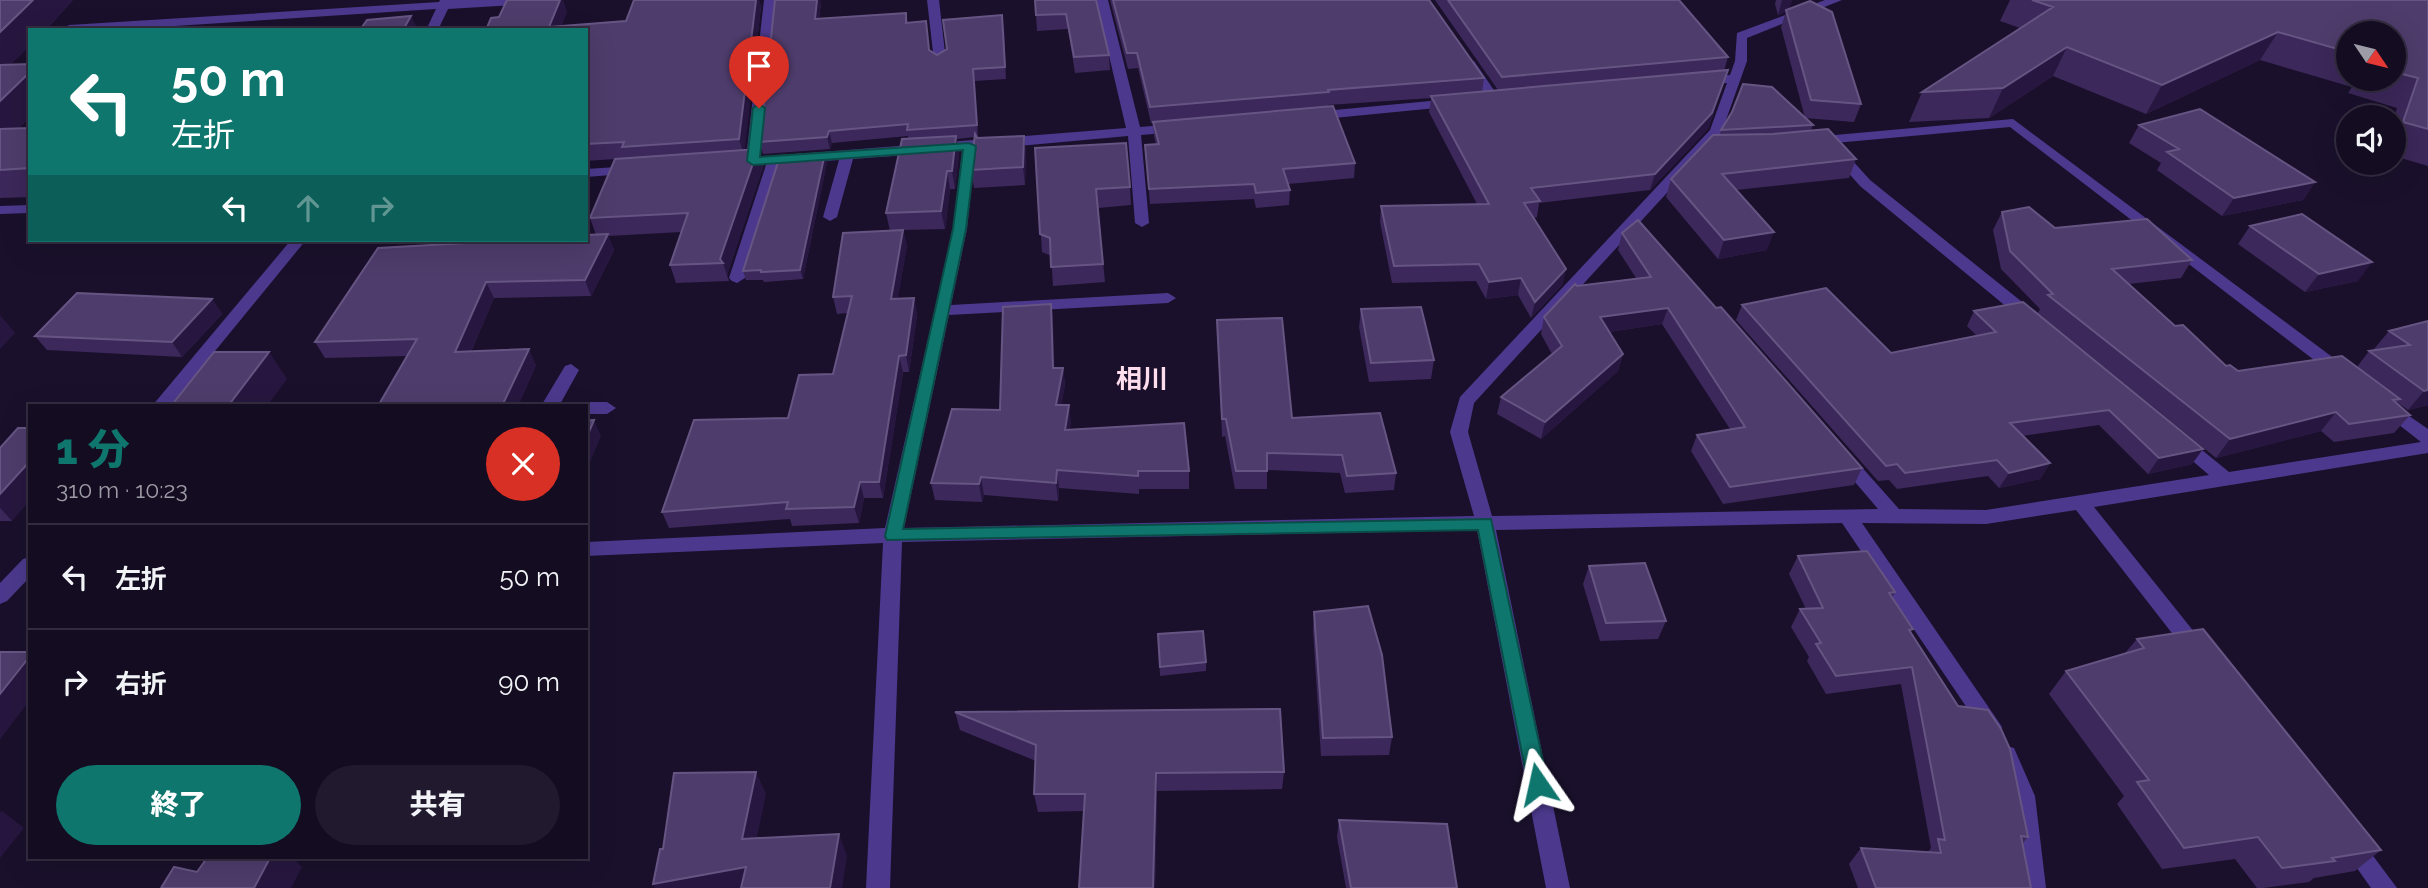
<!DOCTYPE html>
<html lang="ja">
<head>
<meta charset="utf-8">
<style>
	body { margin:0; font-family:Raleway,"Noto Sans JP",sans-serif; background:#211a2e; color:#f1f3f6; height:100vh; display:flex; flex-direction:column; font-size:26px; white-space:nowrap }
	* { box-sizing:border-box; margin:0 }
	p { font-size:23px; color:#9d9ba5 }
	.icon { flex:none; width:38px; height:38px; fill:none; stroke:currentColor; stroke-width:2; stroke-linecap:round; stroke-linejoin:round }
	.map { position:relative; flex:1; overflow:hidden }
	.details { position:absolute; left:28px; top:404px; width:560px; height:455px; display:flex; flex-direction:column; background:#140c21; border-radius:0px; box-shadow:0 7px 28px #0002,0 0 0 2px #332c3f }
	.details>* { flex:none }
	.top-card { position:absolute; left:28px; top:28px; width:560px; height:214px; border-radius:0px; box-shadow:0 7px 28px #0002,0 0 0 2px #332c3f; background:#0f766e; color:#fff; overflow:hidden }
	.needle { width:46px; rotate:125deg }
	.fabs { position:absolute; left:2336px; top:21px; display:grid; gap:14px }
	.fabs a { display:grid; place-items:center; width:70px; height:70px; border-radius:50%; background:#140c21; box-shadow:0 7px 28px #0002,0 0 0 2px #332c3f; font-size:35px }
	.pin { position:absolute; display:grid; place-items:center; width:60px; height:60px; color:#fff; margin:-72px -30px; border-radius:50% 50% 50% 0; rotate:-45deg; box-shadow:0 0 7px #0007 }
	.pin .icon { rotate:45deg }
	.me { position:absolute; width:77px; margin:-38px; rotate:349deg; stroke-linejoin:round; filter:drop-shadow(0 0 5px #0008) }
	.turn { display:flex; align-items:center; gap:24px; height:147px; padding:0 28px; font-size:32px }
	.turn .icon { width:91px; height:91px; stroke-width:2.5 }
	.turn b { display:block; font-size:49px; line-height:60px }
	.lanes { display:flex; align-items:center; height:66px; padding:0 28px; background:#0003; justify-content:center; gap:35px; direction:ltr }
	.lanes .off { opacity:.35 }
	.round { display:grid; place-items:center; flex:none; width:74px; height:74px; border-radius:37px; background:#211a2e }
	.head { display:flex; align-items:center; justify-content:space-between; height:119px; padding:0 28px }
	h1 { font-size:42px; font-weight:800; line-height:52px; color:#0f766e }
	.action { display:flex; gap:14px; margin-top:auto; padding:14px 28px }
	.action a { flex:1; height:80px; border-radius:42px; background:#0f766e; color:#fff; font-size:28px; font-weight:800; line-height:80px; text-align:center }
	.action a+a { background:#211a2e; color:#f1f3f6 }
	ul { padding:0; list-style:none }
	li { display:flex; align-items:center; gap:21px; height:105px; padding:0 28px; border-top:2px solid #332c3f }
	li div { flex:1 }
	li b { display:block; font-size:26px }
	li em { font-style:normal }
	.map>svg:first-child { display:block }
</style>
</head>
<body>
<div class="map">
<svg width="2428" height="888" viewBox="0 0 2428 888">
	<rect width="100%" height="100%" fill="#1a102c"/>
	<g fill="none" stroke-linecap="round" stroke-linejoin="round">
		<!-- minor -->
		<path fill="#4c398d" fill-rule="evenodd" d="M440,0H536L530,4L448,9L438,30H426L436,9L114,30L63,29L69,25L439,2Z
			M764,0H776L760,157L1126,128L1096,0H1108L1140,127L1177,124L1184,128L1177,132L1141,135L1149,223L1142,227L1135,223L1128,136L975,150L967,229L951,305L1168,293L1176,298L1168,303L949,315L904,528L1474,516L1450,432L1460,397L1710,130L1727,83L1703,85L1697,81L1703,77L1730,75L1735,61L1737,33L1825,0H1842L1747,38V61L1721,134L1474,403L1468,432L1492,516L1878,509L1838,462L1835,458L1838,454H1850L1899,509L1986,510L2209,475L2174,445L2171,441L2174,437H2186L2229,472L2421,442L2380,410L2377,406L2386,400L2428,429V453L2094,507L2203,643L2206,649L2203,655L2196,657L2189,655L2076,510L1986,524L1862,523L1998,721L2002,727L1998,733L1991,736L1984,733L1842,523L1496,530L1570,888H1546L1477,530L902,542L890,888H866L883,543L586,556V542L885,528L953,229L962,151L853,159L837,217L830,221L823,217L839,160L781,164L745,278L737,283L732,281L729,278L766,165L737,167L730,163L732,160L746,158Z
			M927,0H939L946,61L940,65L934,61Z
			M1470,60L1474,61L1500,99L1499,102H1489L1488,99L1464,64Z
			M1452,99L1457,100V106L1313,120L1306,116L1313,112Z
			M2013,119L2347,368L2349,372L2347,376H2335L2010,127L1813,145L1806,141L1813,137Z
			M1837,148L1842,149L1870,180L2037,314L2039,318L2037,322H2025L1860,186L1830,152Z
			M632,166L639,170L637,173L586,177V169Z
			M30,205V213L0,214V206Z
			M291,240H306L170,406H152Z
			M571,364L579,370L559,406H541L565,366Z
			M586,402H607L616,408L607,414H586V406H579Z
			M30,557V577L7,601L0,604V583L23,559Z
			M2006,746L2014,748L2035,796L2046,888H2022L2013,796L1995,755L1998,748Z
			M2351,834L2359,837L2397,888H2371L2340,844L2343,837Z"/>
	</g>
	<!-- wall -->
	<path fill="#3c285a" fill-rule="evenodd" d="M0,0H73L46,30H30L11,65L30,64V117L19,128H30V197L0,198Z
		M634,0H759L761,7L744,150L758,149L763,167L727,275L729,281L676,283L670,265L681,232L608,236L614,250L591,296L494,298L471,352L536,365L518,406H378L408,356L325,358L315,342L467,243L596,235L590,218L615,159L586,161V30H486L567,11L561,26L626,21Z
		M1035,0H1096L1109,55L1110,70L1075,73L1068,29L1037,31Z
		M1110,0H1429L1484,78L1482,92L1498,90L1435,0H1679L1728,57L1724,71L1723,86L1708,129L1650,190L1539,203L1537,217L1534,218L1566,269L1562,285L1531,318L1518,295L1486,299L1476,281L1392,283L1380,222L1381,206L1477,204L1429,112L1431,98L1328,105L1355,163L1354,178L1288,184L1290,190L1289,205L1256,208L1254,199L1150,204L1145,145L1156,144L1154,136L1153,123H1151L1138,68L1128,69Z
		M1776,0H1792L1789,9L1861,104L1854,122L1805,118L1781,27L1786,12L1778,15L1775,4Z
		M2010,0H2428V166L2394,156V117L2397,108L2348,93L2352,87L2260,60L2146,114L2053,76L1989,118L1909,122L1922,92L2020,28L2000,21ZM2348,33H2394V79H2348Z
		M821,3L819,19L906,13L908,23L930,50L937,55L1004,26L1006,79L975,81L978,137H977V138L1024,136L1026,154L1025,185L974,188L971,170L974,137L957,139L959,154L955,189H950L945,229L903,230L907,246L897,299L914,298L917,315L909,372H903L883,498H864L859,523L792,526L790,519L669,528L662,512L788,418L833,374L848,313L837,314L833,297L890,231L886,213L908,139V136L832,143L830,149L763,154L760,142Z
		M1813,125L1811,130L1856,159L1849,178L1736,190L1767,250L1718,259L1666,197L1671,179L1720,134L1721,130Z
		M2139,125L2315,182L2303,200L2222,216L2157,170L2161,163L2129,143Z
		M1035,148L1130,187L1131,205L1098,208L1105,282L1053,286L1051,256L1042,252Z
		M827,162L803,279L764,282L763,280H746L743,271Z
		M2002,212L2055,228L2192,260L2181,278L2129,284L2175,326L2226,366L2238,371L2357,367L2369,351L2375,350L2374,349L2389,331L2428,321V405L2408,410L2397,402L2396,403L2410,415L2394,433L2334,442L2321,431L2216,458L2038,313L2040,309L2001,269L1993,230Z
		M2250,226L2358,281L2305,292L2238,244Z
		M1622,233L1716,308L1862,468L1854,485L1723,504L1691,451L1697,435L1730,429L1662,324L1609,332L1623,354L1618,371L1541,439L1497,414L1501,397L1552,354L1541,334L1544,317L1577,286L1636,278L1618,250Z
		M212,299L222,314L182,357L47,350L35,336Z
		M1051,304L1053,321L1054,368H1063L1065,385L1061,405L1071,423L1069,430L1189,471V489H1139V494L1059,488L1058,501L984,495L982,502L935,500L931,483L1000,410Z
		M1742,305L1891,353L1977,336L1967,326L1974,311L2203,449L2192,464L2148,474L2099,425L2022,436L2050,463L2040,479L1999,488L1988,476L1897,489L1889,480L1878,481L1736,320Z
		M1361,309L1434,360L1431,379L1369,382L1359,327Z
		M1217,320L1292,418L1396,473L1394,490L1345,493L1340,473L1267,470V489H1235L1225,436L1222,437Z
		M0,448L12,521H0Z
		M1798,556L1895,592L1892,598L1913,629L1911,632L2028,837L2023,843L2031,888H1858L1849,864L1861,848L1927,853L1931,848L1901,684L1826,694L1807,661L1809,657L1791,627L1800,609H1806L1789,574Z
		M1589,566L1666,621L1658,639L1600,641L1583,584Z
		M1314,612L1392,737L1389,755L1321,756L1313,630Z
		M1158,634L1206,662V671L1160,676Z
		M2137,639L2381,850L2355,871L2314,878L2309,882L2263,888H2257L2235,859L2162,869L2117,804L2124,796L2049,694L2066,671L2125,653Z
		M955,712L1284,772L1282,789L1157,791L1155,888H1079L1084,811L1038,812L1034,794L1036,761L960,730Z
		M1339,820L1457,888H1346L1337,837Z"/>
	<!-- shaded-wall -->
	<path fill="#271740" d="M33,0H73L46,30H30V46L0,75V32Z
		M560,0H563L567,11L559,30L549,27Z
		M756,0H759L761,7L744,156L739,139Z
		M817,0H820L821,3L817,31L815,19Z
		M1782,0H1792L1789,11L1778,15Z
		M1002,15L1004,26L1006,79L1005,67Z
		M411,16L418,30H403Z
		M2278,32L2260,60L2146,114L2162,85Z
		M2067,47L2053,76L1989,118L2003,88Z
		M973,69L975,81L978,137L977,125Z
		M1728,70L1708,129L1650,190L1655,174Z
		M30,72V117L0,147V101Z
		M829,131L832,143L830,149L827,137Z
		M956,136L959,154L955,189L952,171Z
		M1024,136L1026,154L1025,185L1023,167Z
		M758,149L763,167L727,275L723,263L720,259Z
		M825,153L827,162L803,279L800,270Z
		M947,171L950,189L945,229L941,211Z
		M2315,182L2303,200L2222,216L2234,198Z
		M903,230L907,246L895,316L891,299Z
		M1774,232L1767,250L1718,259L1724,240Z
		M608,234L614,250L591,296L585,280Z
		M2372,262L2358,281L2305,292L2319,274Z
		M1566,269L1562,285L1531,318L1535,302Z
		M1521,278L1518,295L1486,299L1489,282Z
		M486,282L494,298L464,368L455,352Z
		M914,298L917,315L909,372L906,355Z
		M212,299L222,314L182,357L172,342Z
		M1051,304L1053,321L1055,385L1053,368Z
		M1668,308L1662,324L1595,334L1600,317Z
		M0,315L15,333L0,349Z
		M529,349L536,365L518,406H502Z
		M269,352L287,379L267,406H228Z
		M1623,354L1618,371L1541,439L1545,422Z
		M899,356L903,372L883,498L879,482Z
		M1063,368L1065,385L1058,423L1056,405Z
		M2428,390V405L2408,410L2424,391Z
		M1069,405L1071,423L1067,448L1065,430Z
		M2336,412L2321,431L2216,458L2230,439Z
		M594,420L601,436L586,472V439Z
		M2203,449L2192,464L2148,474L2159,458Z
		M30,461V500L12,521L0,508V494Z
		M2050,463L2040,479L1999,488L2009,473Z
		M1057,470L1059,488L1058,501L1056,483Z
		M981,477L984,495L982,502L979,484Z
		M860,482L864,498L859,523L854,507Z
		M30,656V700L0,739V694Z
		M756,772L766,794L752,860L742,839Z
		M1156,773L1157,791L1155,888H1153Z
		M2,811L24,828L0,858V813Z
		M839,834L847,856L842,888H830Z
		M270,858H293L302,867L291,888H254Z
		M746,867L757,888H655L653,884Z"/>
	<!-- building -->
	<path fill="#4e3c6c" stroke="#665583" stroke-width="2" d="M0,0H33L0,32Z
		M507,0H560L549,27L626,21L634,0H756L739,139L622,147L624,142L586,144V30H486L491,18L499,17Z
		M775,0H817L815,19L906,13V23L926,21L929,50L937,55L947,49L943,20L1002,15L1005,67L973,69L977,125L907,130L908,124L829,131L827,137L760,142Z
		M1035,0H1096L1109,55L1074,57L1066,14L1036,15Z
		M1113,0H1429L1484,78L1328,90L1329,92L1150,107L1137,53H1127Z
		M1448,0H1679L1728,57L1502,77Z
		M2032,0H2428V129L2403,122L2418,78L2394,72V33H2348V52L2278,32L2162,85L2067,47L2003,88L1922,92L2053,7Z
		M1810,1L1832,12L1861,104L1811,100L1786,10Z
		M411,16L403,30H360L367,20Z
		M30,64V72L0,101V65Z
		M1728,70L1712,113L1655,174L1531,188L1540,201L1524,203L1566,269L1535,302L1521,278L1489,282L1479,264L1394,266L1381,206L1489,204L1431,96Z
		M1743,84L1772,87L1813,125L1721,130L1732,112Z
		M1333,106L1355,163L1283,169L1290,190L1256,193L1254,184L1149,189L1145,145L1159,144L1153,122Z
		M2200,109L2315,182L2234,198L2167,152L2179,149L2139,125Z
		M30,128V168L0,170V129Z
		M1828,129L1856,159L1722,174L1774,232L1724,240L1671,179L1713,135L1773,134Z
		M975,134L977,138L1024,136L1023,167L971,170Z
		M956,136L952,171H947L941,211L886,213L902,139Z
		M1126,143L1130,187L1096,189L1103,264L1051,267L1050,238L1040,234L1035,148Z
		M758,149L720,259L723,263L670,265L688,213L590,218L615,159Z
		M825,153L800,270L761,272V270L743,271L780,156Z
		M2029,207L2055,228L2147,219L2192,260L2112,269L2175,326L2183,325L2226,366L2230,365L2238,371L2342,356L2400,399L2393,400L2410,415L2349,424L2336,412L2230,439L2048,295L2053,294L2010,251L2002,212Z
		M2302,214L2372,262L2319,274L2250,226Z
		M1638,220L1716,308L1721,307L1862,468L1730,487L1697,435L1745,427L1668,308L1600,317L1623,354L1545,422L1501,397L1562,346L1544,317L1575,284L1577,286L1651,277L1622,233Z
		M903,230L891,299L914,298L906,355L899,356L879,482H860L854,507L786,509L788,502L662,512L694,420L788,418L799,375L833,374L852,296L833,297L843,233Z
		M608,234L585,280L486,282L455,352L529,349L502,406H378L417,339L315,342L378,248L467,243L469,240H586V235Z
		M1826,288L1891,353L1996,332L1974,311L2023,302L2203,449L2159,458L2109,410L2010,423L2050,463L2009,473L1997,460L1905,473L1897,464L1886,466L1742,305Z
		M77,293L212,299L172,342L35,336Z
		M1051,304L1053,368H1063L1056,405H1069L1065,430L1184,423L1189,471H1138V476L1057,470L1056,483L981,477L979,484L931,483L952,409L1000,410L1003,307Z
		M1421,307L1434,360L1371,363L1361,309Z
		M1282,318L1292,418L1380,413L1396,473L1347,476L1342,455L1267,453V471H1236L1226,419H1222L1217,320Z
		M2428,321V390L2424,391L2369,351L2410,345L2389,331Z
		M214,352H269L228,406H171Z
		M594,420L586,439V421Z
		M18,428H30V461L0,494V448Z
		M1867,551L1895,592L1889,593L1913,629L1909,630L1958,706L1988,710L2001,729L2010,749L2028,837L2021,836L2031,888H1876L1861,848L1941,853L1938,839L1945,840L1912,667L1836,676L1816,644L1821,643L1800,609L1823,608L1798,556Z
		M1645,563L1666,621L1606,623L1589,566Z
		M1368,606L1382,655L1392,737L1323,738L1314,612Z
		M2203,629L2381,850L2332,858L2335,861L2282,868L2258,837L2184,848L2137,782L2149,780L2066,671L2144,648L2137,639Z
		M1203,631L1206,662L1160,667L1158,634Z
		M0,652H30V656L0,694Z
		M1280,709L1284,772L1156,773L1153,888H1079L1085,794H1034L1036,745L955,712Z
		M756,772L742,839L839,834L830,888H741L746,867L653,884L660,849H663L674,773Z
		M1339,820L1447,824L1457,888H1351Z
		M207,858H270L254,888H161L174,867L197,872Z"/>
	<!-- route -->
	<path fill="#0f766e" stroke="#0a4d48" stroke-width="2" d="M759,104L765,108L760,157L969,143L976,146L966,229L903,529L1491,519L1548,784L1545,790L1538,793L1530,790L1528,784L1478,530L887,540L885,536L953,229L963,150L753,165L747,161L753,108Z"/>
	<g text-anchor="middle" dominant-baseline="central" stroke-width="7" stroke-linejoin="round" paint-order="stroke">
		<!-- quarter labels -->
		<g font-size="26" font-weight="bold" fill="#ffddec" stroke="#1a102c">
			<text x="1142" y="379">相川</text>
		</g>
	</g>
</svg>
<div class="fabs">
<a><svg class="needle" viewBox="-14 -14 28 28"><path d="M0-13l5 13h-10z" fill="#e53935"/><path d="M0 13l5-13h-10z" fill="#9d9ba5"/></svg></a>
<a><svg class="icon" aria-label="sound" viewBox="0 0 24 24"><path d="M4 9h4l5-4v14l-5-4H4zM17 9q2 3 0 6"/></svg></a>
</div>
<div class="pin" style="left:759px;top:108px;background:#d93025"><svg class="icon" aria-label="arrive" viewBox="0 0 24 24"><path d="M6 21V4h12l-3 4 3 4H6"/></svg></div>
<svg class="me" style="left:1538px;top:784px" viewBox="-20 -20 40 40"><path d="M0-17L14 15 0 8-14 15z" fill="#0f766e" stroke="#fff" stroke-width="4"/></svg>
<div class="top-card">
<div class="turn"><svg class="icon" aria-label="left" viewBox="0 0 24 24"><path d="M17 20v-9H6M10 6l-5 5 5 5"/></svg><div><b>50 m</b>左折</div></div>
<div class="lanes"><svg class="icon" aria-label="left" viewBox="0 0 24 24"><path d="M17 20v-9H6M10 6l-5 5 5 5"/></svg><svg class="icon off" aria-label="ahead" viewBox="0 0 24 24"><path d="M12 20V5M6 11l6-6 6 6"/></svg><svg class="icon off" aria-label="right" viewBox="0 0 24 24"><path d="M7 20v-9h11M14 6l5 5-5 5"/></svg></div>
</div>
<section class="details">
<div class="head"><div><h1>1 分</h1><p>310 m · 10:23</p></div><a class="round" style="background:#d93025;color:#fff"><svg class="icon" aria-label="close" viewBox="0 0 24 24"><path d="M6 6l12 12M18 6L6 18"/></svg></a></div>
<ul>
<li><svg class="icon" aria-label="left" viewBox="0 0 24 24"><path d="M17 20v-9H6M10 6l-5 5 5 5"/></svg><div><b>左折</b></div><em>50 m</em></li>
<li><svg class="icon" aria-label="right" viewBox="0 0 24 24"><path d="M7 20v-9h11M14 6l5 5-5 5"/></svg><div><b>右折</b></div><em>90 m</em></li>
</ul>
<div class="action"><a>終了</a><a>共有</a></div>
</section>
</div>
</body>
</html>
